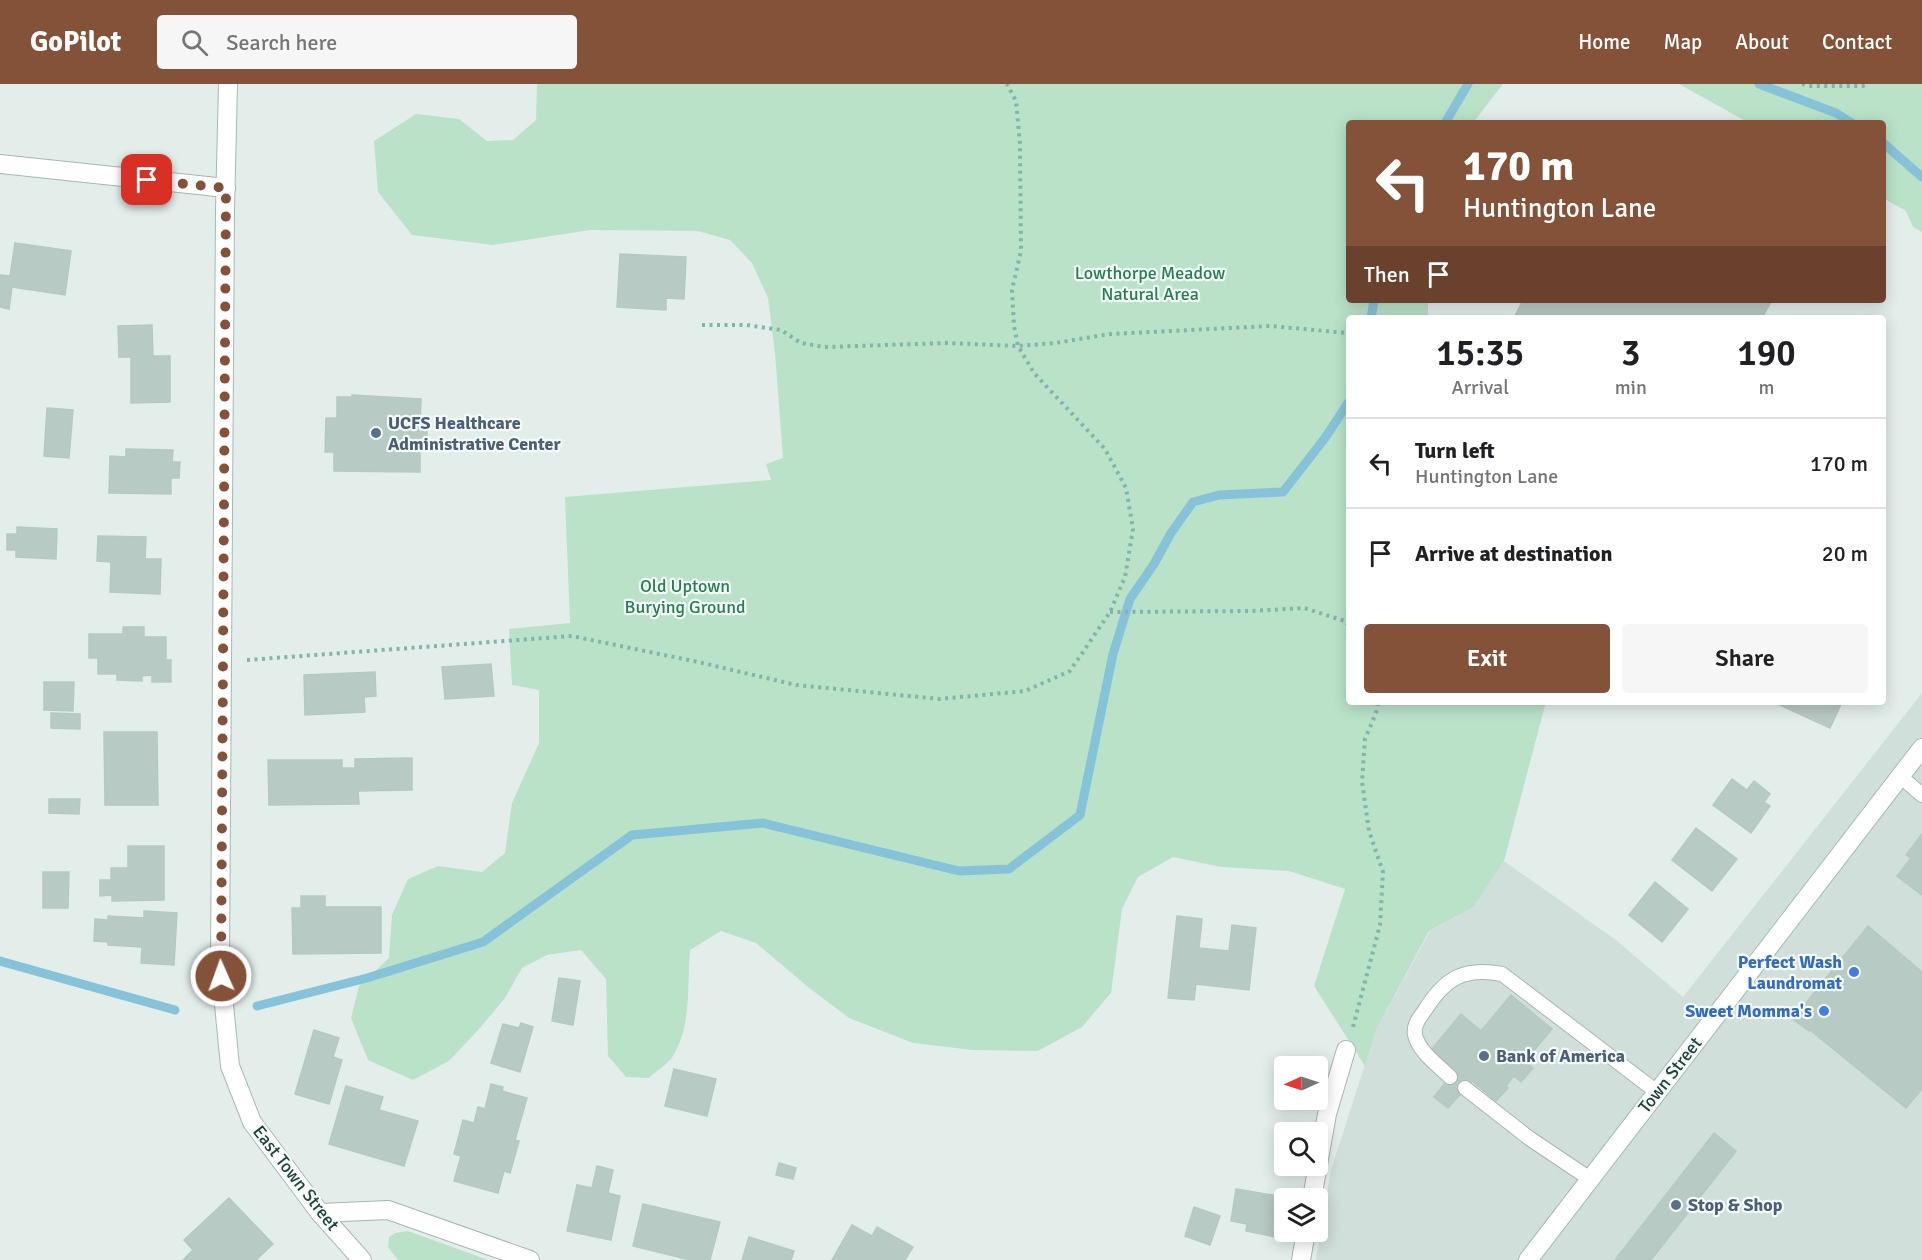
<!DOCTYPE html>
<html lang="en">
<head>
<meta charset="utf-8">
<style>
	body { margin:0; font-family:Signika,sans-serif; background:#f6f6f6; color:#202124; height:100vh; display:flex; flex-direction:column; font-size:22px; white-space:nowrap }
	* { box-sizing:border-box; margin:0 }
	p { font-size:20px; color:#757577 }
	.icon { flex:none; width:33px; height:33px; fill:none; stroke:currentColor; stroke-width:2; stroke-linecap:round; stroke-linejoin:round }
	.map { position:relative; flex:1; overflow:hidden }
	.panel { position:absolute; left:1346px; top:231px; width:540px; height:390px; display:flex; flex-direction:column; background:#fff; border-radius:6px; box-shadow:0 3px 15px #0003 }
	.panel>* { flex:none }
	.top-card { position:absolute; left:1346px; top:36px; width:540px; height:183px; border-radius:6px; box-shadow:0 3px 15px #0003; background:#845238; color:#fff; overflow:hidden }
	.needle { width:39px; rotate:267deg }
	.controls { position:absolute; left:1274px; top:972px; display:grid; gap:12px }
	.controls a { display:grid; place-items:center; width:54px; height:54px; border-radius:6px; background:#fff; box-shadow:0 3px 15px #0003; font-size:30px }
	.pin { position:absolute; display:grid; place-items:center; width:51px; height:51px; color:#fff; margin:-26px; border-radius:12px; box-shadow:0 3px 9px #0006 }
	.me { position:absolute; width:66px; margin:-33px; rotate:358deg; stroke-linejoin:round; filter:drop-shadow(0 0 4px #0008) }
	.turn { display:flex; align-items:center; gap:21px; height:126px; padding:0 18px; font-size:27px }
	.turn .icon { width:78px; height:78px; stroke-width:2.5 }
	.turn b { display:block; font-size:42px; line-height:51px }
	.then { display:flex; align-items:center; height:57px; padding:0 18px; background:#0003; gap:12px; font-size:22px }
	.eta { display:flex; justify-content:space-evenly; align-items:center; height:102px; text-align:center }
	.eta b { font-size:36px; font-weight:600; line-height:42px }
	.cta { display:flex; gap:12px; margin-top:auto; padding:12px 18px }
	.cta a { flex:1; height:69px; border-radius:6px; background:#845238; color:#fff; font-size:24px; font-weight:600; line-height:69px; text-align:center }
	.cta a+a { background:#f6f6f6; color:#202124 }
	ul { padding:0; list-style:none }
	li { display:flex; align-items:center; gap:18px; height:90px; padding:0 18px; border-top:2px solid #e0e0e0 }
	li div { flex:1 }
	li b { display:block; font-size:22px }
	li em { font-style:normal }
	header { display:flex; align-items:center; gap:36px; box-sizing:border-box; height:84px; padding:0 30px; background:#845238; color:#fff }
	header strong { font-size:28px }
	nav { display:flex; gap:33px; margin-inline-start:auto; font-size:21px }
	.search { width:420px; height:54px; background:#f6f6f6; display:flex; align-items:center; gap:15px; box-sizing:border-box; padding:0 21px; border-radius:6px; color:#757577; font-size:22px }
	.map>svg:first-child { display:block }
</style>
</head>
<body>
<header>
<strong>GoPilot</strong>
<div class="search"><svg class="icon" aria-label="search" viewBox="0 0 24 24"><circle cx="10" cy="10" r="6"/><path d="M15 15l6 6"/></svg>Search here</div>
<nav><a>Home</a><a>Map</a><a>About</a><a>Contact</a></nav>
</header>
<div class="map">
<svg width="1922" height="1176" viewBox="0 0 1922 1176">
	<rect width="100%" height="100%" fill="#e3eeeb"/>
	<!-- built -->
	<path fill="#d1dfda" d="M1922,609V1176H1316L1331,1086L1376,946L1430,847L1474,823L1504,777L1616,856L1683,913Z"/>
	<!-- green -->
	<path fill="#bae2c9" d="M537,0H1503L1473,39H1348V216H1428V234H1348V618H1546L1504,777L1474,823L1429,847L1376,946L1365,982L1314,902L1345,805L1289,787L1221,783L1173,773L1138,793L1122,825L1111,909L1082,943L1038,967L973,966L913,959L849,934L808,903L756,859L721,847L690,866C687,901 692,941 673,972C668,980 656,987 649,994L626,993L608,972L606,895L581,866L547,871L522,884L505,914L480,944L449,977L413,996L368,976L351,934L359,902L389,874L392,831L408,795L438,782L482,788L505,769L512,719L539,659V606L512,601L509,545L570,539L565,413L771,396L766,380L783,374L775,269L768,214L752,179L730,156L698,147L590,146L493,161L412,151L378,108L374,57L416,30L459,35L487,57L513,56L536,36Z
		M1679,0H1922V148L1913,143L1906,127L1883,114L1882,39H1749Z
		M408,1147L488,1176H398L388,1163L389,1153L395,1149Z"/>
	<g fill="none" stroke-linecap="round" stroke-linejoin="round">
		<!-- stream -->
		<path stroke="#86c3d9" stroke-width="9" d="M1759,0L1836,29L1852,39
			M1445,39L1468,0
			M1882,58L1922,93
			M1371,234L1374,216
			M0,877L175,926
			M257,922L367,894L483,858L632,751L763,739L959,787L1009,785L1080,731L1113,570L1130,515L1154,480L1171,449L1193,418L1219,411L1283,408L1325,354L1348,319"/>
	</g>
	<!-- building -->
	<path fill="#b8cac4" stroke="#b5c9c3" stroke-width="1.5" d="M15,159L71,167L65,211L12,203L9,225L0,223V191L10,192Z
		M620,170L686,173L684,215L666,214V226L617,223Z
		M1523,216H1772L1762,234H1514Z
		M152,241L153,272H170V318L131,319V273H119L118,242Z
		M352,311L421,315L420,340H424L427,344V353L423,357L420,358V388L334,387V368H325L326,334H337V313H352Z
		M47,324L73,326L69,374L44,372Z
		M126,365L173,366L172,378H180L179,394H171V410L109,409L110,372L126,373Z
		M17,443L57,445L56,475L16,473V466H7V450H17Z
		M98,452L146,453L145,475H161L160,510L110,508L111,478L97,477Z
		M123,543H144V553H166V576H171V598H152V591L142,592V597L117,596V590H98V574H89V550H123Z
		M491,580L494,612L445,615L442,583Z
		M375,588L376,612L364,613L365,628L305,631L304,591Z
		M44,598H74L73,627L44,626Z
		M1773,618H1842L1830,644Z
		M51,629L80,630V645L51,644Z
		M104,648H157L158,721H105Z
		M412,674V706L358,707L359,720L269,721L268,676H342V684H355V675Z
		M1732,695L1747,706L1754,697L1770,710L1764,718L1770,722L1751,749L1713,721Z
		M49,715H80L79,730L49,729Z
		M1696,744L1737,775L1712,807L1672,776Z
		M1922,750V811L1897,792L1911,774L1906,771Z
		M128,762H164V816L112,817V811L100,812V796H111V784H128Z
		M43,788H69L68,824H43Z
		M1655,798L1688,825L1662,858L1629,831Z
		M301,812H325V823H381V869L293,870L292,824H301Z
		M144,827L177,829L174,881L141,879L142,863L108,861V858L94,857L95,835L108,836V832L144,834Z
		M1177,832L1202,835L1199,864L1229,867L1232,841L1256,844L1249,906L1196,900L1194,916L1168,914Z
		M1868,842L1922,888V1005L1906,1024L1810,946L1809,947L1793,935Z
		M559,894L580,897L573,941L552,937Z
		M1511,911L1552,945L1525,977L1533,984L1521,998L1514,992L1506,1002L1508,1004L1496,1017L1472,997L1448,1024L1434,1013L1455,986L1431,966L1461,930L1481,947Z
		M521,939L533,943L520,988L491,979L503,940L519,944Z
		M314,946L339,954L333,973L342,976L329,1020L295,1010Z
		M674,985L716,995L707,1032L665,1022Z
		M491,1000L503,1003L502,1007L527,1014L515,1056L519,1057L510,1089L504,1087L498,1109L454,1097L461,1072L454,1070L463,1036L474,1039L478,1023L485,1025Z
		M346,1002L383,1013L379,1026L418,1037L404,1082L329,1060Z
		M1714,1049L1736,1067L1651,1176H1615Z
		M779,1079L796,1084L793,1095L776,1091Z
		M597,1082L613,1086L608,1109L620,1112L611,1156L567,1147L577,1101L592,1104Z
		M1236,1105L1291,1114H1284V1146H1281L1280,1154L1246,1147L1247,1140L1231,1137Z
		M229,1114L273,1160L256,1176H183L193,1166L184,1156Z
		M643,1120L720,1138L710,1176H690L633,1162Z
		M1194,1123L1220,1132L1210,1161L1185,1152Z
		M852,1141L872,1152L877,1143L913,1163L905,1176H832Z
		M749,1153L794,1167L791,1176H742Z"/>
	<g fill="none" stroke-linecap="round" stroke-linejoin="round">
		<!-- lane casing -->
		<g stroke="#a5b7b3" stroke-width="16">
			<path id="lane" d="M1900,692L1922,711
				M1450,993C1438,981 1419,968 1415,951C1413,941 1420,933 1425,926C1445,894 1464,883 1502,890L1657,1008
				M1465,1004L1529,1054L1590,1095"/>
		</g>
		<!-- street casing -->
		<g stroke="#a5b7b3" stroke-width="20">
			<path id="street" d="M0,80L226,104
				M1312,1114L1327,1030L1346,966
				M320,1129L388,1126L530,1176
				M1301,1176L1306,1148"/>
		</g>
		<!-- secondary casing -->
		<g stroke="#a0bbb5" stroke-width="20">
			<path id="secondary" d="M228,0L225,125L220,880L230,982L252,1038L320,1129L362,1176
				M1528,1176L1922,664"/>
		</g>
		<!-- path -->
		<path stroke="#80b5ab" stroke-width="4" stroke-dasharray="3 4.5" stroke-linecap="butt" d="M1802,0L1811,2H1862L1869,0
			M702,241H746L781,246L801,259L824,263L947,259L1018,262L1055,259L1110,250L1270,242L1348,249
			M1110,528L1251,527L1304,524L1345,537L1348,541
			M247,576L572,552L698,578L796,601L940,615L1025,607L1070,587L1110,528L1125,493L1133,445L1126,404L1105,365L1034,289L1018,262L1014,242L1012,206L1021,167L1020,60L1016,17L1007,0
			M1353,943L1380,841L1383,788L1369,747L1362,698L1365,655L1376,629L1378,618"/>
		<!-- lane -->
		<use href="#lane" stroke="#fff" stroke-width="14"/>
		<!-- street -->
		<use href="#street" stroke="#fff" stroke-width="18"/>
		<!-- secondary -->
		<use href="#secondary" stroke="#fff" stroke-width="18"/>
	</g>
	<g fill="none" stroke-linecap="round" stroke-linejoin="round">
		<!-- route -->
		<path stroke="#845238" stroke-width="10" stroke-dasharray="0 18" d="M147,96L226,104L221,892"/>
	</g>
	<!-- markers -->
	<g fill="#5c6f8a" stroke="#f4faf8" stroke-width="2">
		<circle cx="376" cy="349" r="6"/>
		<circle cx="1484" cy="972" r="6"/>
		<circle cx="1676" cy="1121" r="6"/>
	</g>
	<g fill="#3f7fe0" stroke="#f4faf8" stroke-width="2">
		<circle cx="1854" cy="888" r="6"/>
		<circle cx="1824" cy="927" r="6"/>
	</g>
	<g text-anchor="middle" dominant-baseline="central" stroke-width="4.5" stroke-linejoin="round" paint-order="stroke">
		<!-- park labels -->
		<g font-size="18" fill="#267e52" stroke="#f4faf8">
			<text x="1150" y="189">Lowthorpe Meadow<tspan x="1150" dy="21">Natural Area</tspan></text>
			<text x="685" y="502">Old Uptown<tspan x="685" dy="21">Burying Ground</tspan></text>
		</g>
		<!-- service labels -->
		<g font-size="18" font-weight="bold" fill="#4e5e75" stroke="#f4faf8" text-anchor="start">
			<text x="388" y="339">UCFS Healthcare<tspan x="388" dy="21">Administrative Center</tspan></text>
			<text x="1496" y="972">Bank of America</text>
			<text x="1688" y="1121">Stop &amp; Shop</text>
		</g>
		<!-- shop labels -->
		<g font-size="18" font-weight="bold" fill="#366cbe" stroke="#f4faf8" text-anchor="end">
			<text x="1842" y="878">Perfect Wash<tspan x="1842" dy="21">Laundromat</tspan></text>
			<text x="1812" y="927">Sweet Momma's</text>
		</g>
		<!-- street labels -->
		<g font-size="18" fill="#20423d" stroke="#f4faf8">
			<text transform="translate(1670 991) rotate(-52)">Town Street</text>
			<text transform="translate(296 1094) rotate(52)">East Town Street</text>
		</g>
	</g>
</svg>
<div class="controls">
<a><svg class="needle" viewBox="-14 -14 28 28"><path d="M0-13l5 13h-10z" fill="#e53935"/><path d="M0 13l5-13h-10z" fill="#757577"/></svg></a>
<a><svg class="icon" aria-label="search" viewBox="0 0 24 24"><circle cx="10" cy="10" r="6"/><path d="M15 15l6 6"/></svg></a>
<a><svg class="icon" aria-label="layers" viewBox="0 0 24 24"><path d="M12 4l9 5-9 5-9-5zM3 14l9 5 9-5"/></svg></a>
</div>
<div class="pin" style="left:147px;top:96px;background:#d93025"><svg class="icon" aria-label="arrive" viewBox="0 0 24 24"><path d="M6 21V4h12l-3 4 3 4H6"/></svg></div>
<svg class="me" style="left:221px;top:892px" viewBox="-20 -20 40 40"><circle r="17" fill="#845238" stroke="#fff" stroke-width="3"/><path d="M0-11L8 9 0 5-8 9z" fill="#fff"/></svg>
<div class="top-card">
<div class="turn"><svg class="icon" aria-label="left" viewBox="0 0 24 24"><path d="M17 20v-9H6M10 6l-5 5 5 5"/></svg><div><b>170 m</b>Huntington Lane</div></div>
<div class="then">Then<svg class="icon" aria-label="arrive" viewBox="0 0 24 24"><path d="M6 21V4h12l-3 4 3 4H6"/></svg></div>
</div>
<section class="panel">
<div class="eta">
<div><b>15:35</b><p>Arrival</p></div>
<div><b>3</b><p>min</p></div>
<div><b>190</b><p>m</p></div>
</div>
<ul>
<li><svg class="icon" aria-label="left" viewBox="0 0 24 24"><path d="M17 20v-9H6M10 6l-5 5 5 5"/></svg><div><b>Turn left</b><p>Huntington Lane</p></div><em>170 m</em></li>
<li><svg class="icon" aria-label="arrive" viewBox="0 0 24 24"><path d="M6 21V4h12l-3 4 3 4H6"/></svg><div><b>Arrive at destination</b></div><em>20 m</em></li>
</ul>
<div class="cta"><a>Exit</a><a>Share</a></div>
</section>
</div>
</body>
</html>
